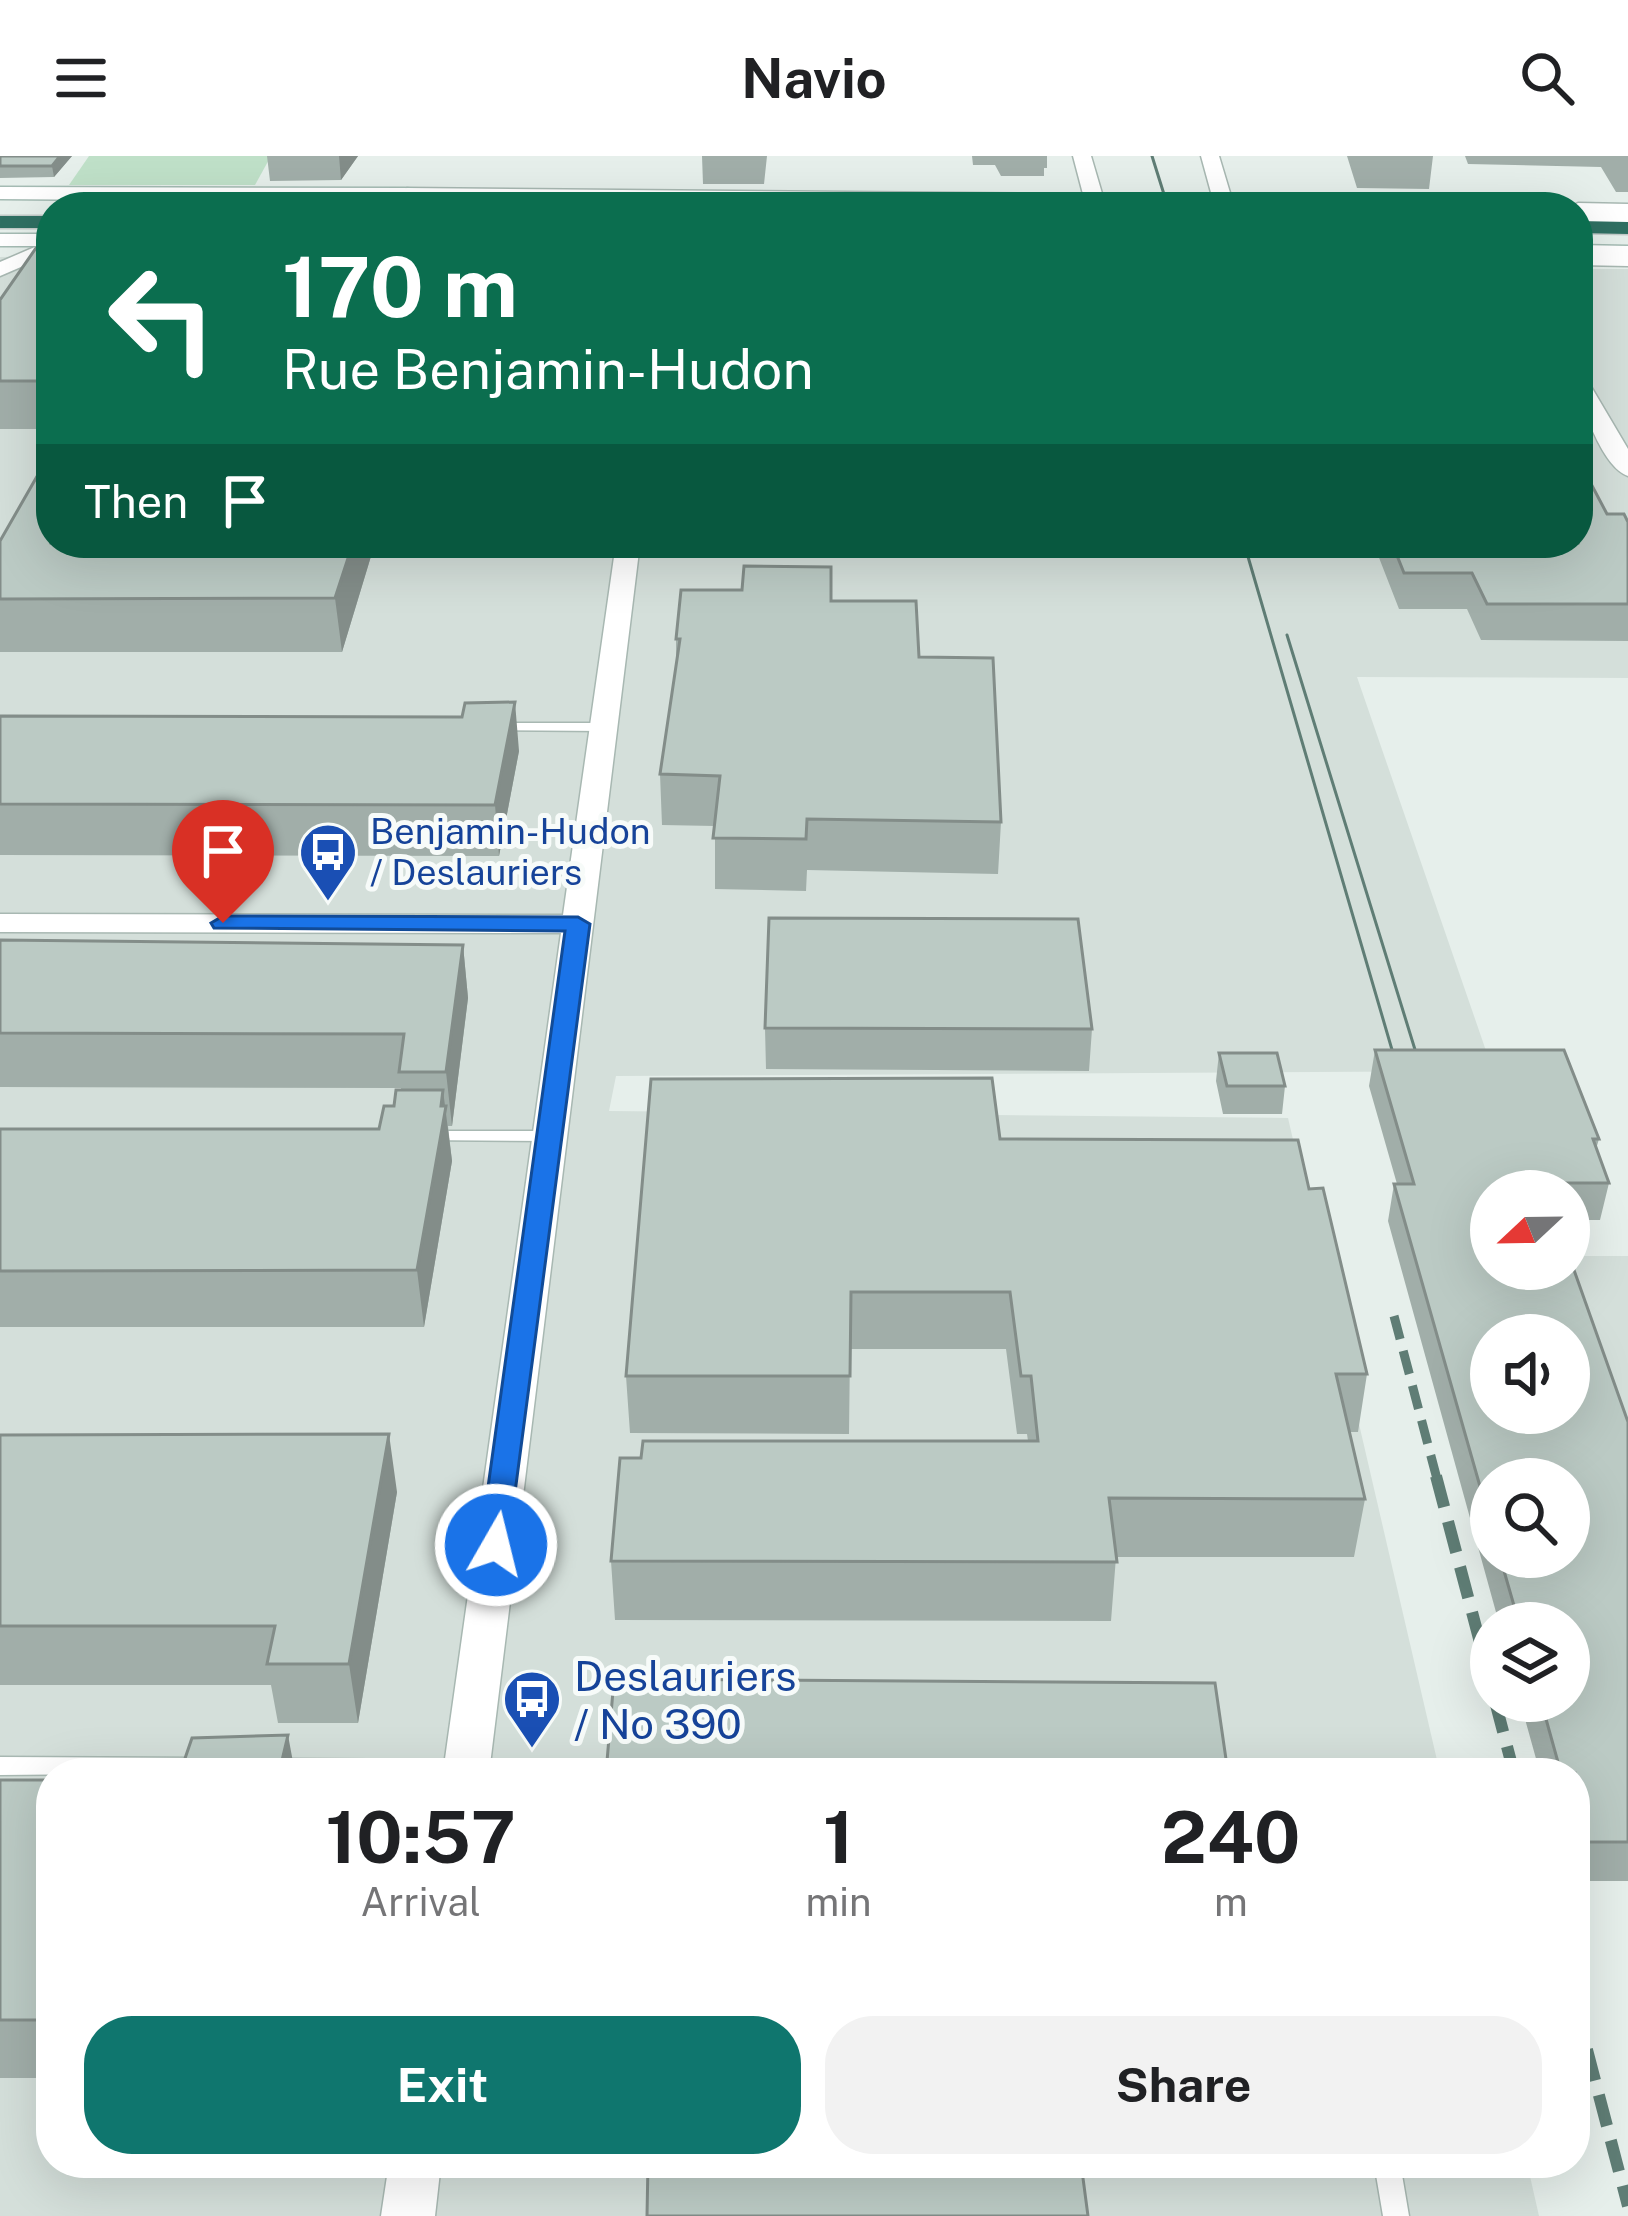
<!DOCTYPE html>
<html lang="en">
<head>
<meta charset="utf-8">
<style>
	body { margin:0; font-family:"Public Sans",sans-serif; background:#f2f2f2; color:#202124; height:100vh; display:flex; flex-direction:column; font-size:45px; white-space:nowrap }
	* { box-sizing:border-box; margin:0 }
	p { font-size:39px; color:#757577 }
	.icon { flex:none; width:66px; height:66px; fill:none; stroke:currentColor; stroke-width:2; stroke-linecap:round; stroke-linejoin:round }
	.map { position:relative; flex:1; overflow:hidden }
	.details { position:absolute; left:36px; top:1602px; width:1554px; height:420px; display:flex; flex-direction:column; background:#fff; border-radius:48px; box-shadow:0 12px 48px #0002 }
	.details>* { flex:none }
	.banner { position:absolute; left:36px; top:36px; width:1557px; height:366px; border-radius:48px; box-shadow:0 12px 48px #0002; background:#0b6e4f; color:#fff; overflow:hidden }
	.needle { width:78px; rotate:248deg }
	.buttons { position:absolute; left:1470px; top:1014px; display:grid; gap:24px }
	.buttons a { display:grid; place-items:center; width:120px; height:120px; border-radius:50%; background:#fff; box-shadow:0 12px 48px #0002; font-size:60px }
	.pin { position:absolute; display:grid; place-items:center; width:102px; height:102px; color:#fff; margin:-123px -51px; border-radius:50% 50% 50% 0; rotate:-45deg; box-shadow:0 0 12px #0007 }
	.pin .icon { rotate:45deg }
	.me { position:absolute; width:132px; margin:-66px; rotate:8deg; stroke-linejoin:round; filter:drop-shadow(0 0 9px #0008) }
	.turn { display:flex; align-items:center; gap:42px; height:252px; padding:0 48px; font-size:54px }
	.turn .icon { width:156px; height:156px; stroke-width:2.5 }
	.turn b { display:block; font-size:84px; line-height:102px }
	.then { display:flex; align-items:center; height:114px; padding:0 48px; background:#0003; gap:24px; font-size:45px }
	.eta { display:flex; justify-content:space-evenly; align-items:center; height:204px; text-align:center }
	.eta b { font-size:72px; font-weight:700; line-height:84px }
	.primary-button { display:flex; gap:24px; margin-top:auto; padding:24px 48px }
	.primary-button a { flex:1; height:138px; border-radius:48px; background:#0f766e; color:#fff; font-size:48px; font-weight:700; line-height:138px; text-align:center }
	.primary-button a+a { background:#f2f2f2; color:#202124 }
	header { display:flex; justify-content:space-between; align-items:center; height:156px; padding:0 48px; background:#fff; font-size:54px; font-weight:700 }
	.map>svg:first-child { display:block }
</style>
</head>
<body>
<header><svg class="icon" aria-label="menu" viewBox="0 0 24 24"><path d="M4 6h16M4 12h16M4 18h16"/></svg>Navio<svg class="icon" aria-label="search" viewBox="0 0 24 24"><circle cx="10" cy="10" r="6"/><path d="M15 15l6 6"/></svg></header>
<div class="map">
<svg width="1628" height="2060" viewBox="0 0 1628 2060">
	<rect width="100%" height="100%" fill="#e6efeb"/>
	<!-- built -->
	<path fill="#d4dfda" d="M51,100V387H1578V113H1628V522L1357,521L1493,915L616,920L609,955L1288,962L1440,1617H51V2007H1527L1539,2060H0V101Z
		M1569,1100H1628V1329L1569,1113Z"/>
	<!-- green -->
	<path fill="#bfe0c8" d="M89,0H271L255,29H69Z"/>
	<g fill="none" stroke-linecap="round" stroke-linejoin="round">
		<!-- service casing -->
		<g stroke="#a8b8b2" stroke-width="3">
			<path id="service" d="M495,567H604L611,571L604,575L490,574L488,571Z
				M425,975H550L559,980L550,985L419,984L416,980L419,976Z
				M0,1601L204,1602L212,1605L216,1611L212,1617L0,1619Z
				M273,1603L467,1604L475,1607L479,1613L476,1617H264L261,1612L265,1606Z
				M1374,2007H1400L1409,2060H1383Z"/>
		</g>
		<!-- minor casing -->
		<g stroke="#a8b8b2" stroke-width="3">
			<path id="minor" d="M1578,220L1589,227L1628,293V320C1603,312 1578,246 1578,220Z
				M616,387H640L489,1617H443L561,777L0,776V758L563,759Z
				M389,2007H441L435,2060H381Z"/>
		</g>
		<!-- tertiary casing -->
		<g stroke="#a8b8b2" stroke-width="3">
			<path id="tertiary" d="M1073,0H1091L1106,51L407,44L398,38L407,32L1083,38Z
				M1201,0H1219L1231,40L1500,45L1510,51H1215Z
				M1578,47L1628,48V60L1578,59V51H1570Z
				M51,84V98L0,120V106Z
				M1578,97L1628,98V110L1578,109Z"/>
		</g>
		<!-- secondary casing -->
		<g stroke="#a4bbb3" stroke-width="3">
			<path id="secondary" d="M0,31L405,32L465,38L953,45L963,51L0,43Z
				M1578,55L1628,56V68L1578,67Z
				M0,78H51V90H0Z
				M1578,89L1628,90V102L1578,101Z"/>
		</g>
		<!-- motorway casing -->
		<g stroke="#c2cac8" stroke-width="3">
			<path id="motorway" d="M0,60H51V72H0Z
				M1578,65L1628,66V78L1578,77Z"/>
		</g>
		<!-- service -->
		<use href="#service" fill="#fff" fill-rule="evenodd"/>
		<!-- minor -->
		<use href="#minor" fill="#fff" fill-rule="evenodd"/>
		<!-- tertiary -->
		<use href="#tertiary" fill="#fff" fill-rule="evenodd"/>
		<!-- secondary -->
		<use href="#secondary" fill="#fff" fill-rule="evenodd"/>
		<!-- motorway -->
		<use href="#motorway" fill="#2f6f62" fill-rule="evenodd"/>
		<!-- tram -->
		<path stroke="#5f7d75" stroke-width="3" d="M1152,0L1168,51
			M1244,387L1402,928
			M1287,479L1425,926"/>
		<!-- rail-far1 -->
		<path stroke="#5f7d75" stroke-width="9" stroke-dasharray="24 12" stroke-linecap="butt" d="M1394,1160L1437,1323"/>
		<!-- rail -->
		<path stroke="#5f7d75" stroke-width="12" stroke-dasharray="32 15" stroke-linecap="butt" d="M1436,1320L1491,1528
			M1495,1545L1514,1617
			M1575,1848L1628,2050"/>
	</g>
	<!-- wall -->
	<path fill="#a1aea9" fill-rule="evenodd" d="M0,0H72L54,21L0,22Z
		M267,0H358L341,24L270,25Z
		M702,0H767L764,28H703Z
		M972,0H1047V12H1044V20H1001L995,9H973Z
		M1347,0H1433L1429,33L1357,32Z
		M1465,0H1628V36H1616L1601,11L1468,8Z
		M51,92V273H0V144Z
		M1607,358L1628,366V485L1481,484L1467,453H1399L1376,394H1325L1326,387H1578Z
		M0,385L375,387L342,496H0Z
		M831,445L919,501L1001,666L998,718L807,714L806,735L715,733V670L662,669L660,618L676,508V483Z
		M0,560L519,595L499,700L0,699Z
		M0,784L463,789L468,842L452,970H448L452,1005L424,1171H0V973H379L394,950L401,934V932L0,931Z
		M765,872L1092,873L1089,915L766,913Z
		M1375,894L1599,983L1596,993L1609,1027L1600,1064H1569V1035H1491L1628,1266V1725H1575V1617H1540L1520,1545H1569V1467H1499L1388,1065L1394,1028H1397L1369,930ZM1491,1323L1569,1401H1491Z
		M1219,897L1285,930L1282,958H1223L1216,925Z
		M1000,983L1309,1033L1367,1218L1358,1276H1349L1365,1343L1354,1401H1116L1111,1465L615,1464L611,1405L1028,1285L1027,1278H1017L1006,1193H850L849,1278L630,1277L626,1220Z
		M0,1279L397,1336L358,1567H278L271,1529H0Z
		M0,1624H51V1922H0Z"/>
	<!-- shaded-wall -->
	<path fill="#838d89" d="M60,0H72L54,21L52,10Z
		M339,0H358L341,24Z
		M353,387H375L342,496L335,442Z
		M515,546L519,595L499,700L495,649Z
		M463,789L468,842L452,970L446,916Z
		M443,934L452,1005L424,1171L417,1114Z
		M389,1278L397,1336L358,1567L349,1508Z
		M288,1579L295,1617H279Z"/>
	<!-- building -->
	<path fill="#bbcac4" stroke="#838d89" stroke-width="3" fill-rule="evenodd" d="M0,0H60L52,10H0Z
		M36,92H51V225H0V144Z
		M51,296V387H353L335,442L0,443V385Z
		M1578,322H1588L1607,358H1624L1628,366V448H1487L1472,417H1404L1392,387H1578Z
		M744,410L831,411V445H916L919,501L993,502L1001,666L807,663L806,683L713,682L720,620L660,618L680,483H676L681,434H742Z
		M515,546L495,649L0,648V560L462,561L465,547Z
		M769,762L1078,763L1092,873L765,872Z
		M0,784L463,789L446,916H399L404,878L0,877Z
		M1375,894H1564L1599,983H1593L1609,1027H1543L1546,1035H1491V1113H1569V1100L1628,1266V1686H1581L1575,1666V1617H1561L1541,1545H1569V1467H1519L1500,1401H1569V1323H1491V1369L1394,1028H1414ZM1491,1179H1569V1257H1491Z
		M1219,897H1277L1285,930H1227Z
		M992,922L1000,983L1298,984L1309,1033L1323,1032L1367,1218H1336L1365,1343L1109,1342L1117,1406L611,1405L620,1302H641L643,1285H1038L1031,1220H1021L1010,1136H851L850,1220H626L651,923Z
		M396,934H443L441,950H446L417,1114L0,1115V973H379L384,950H394Z
		M389,1278L349,1508H267L275,1470H0V1279Z
		M614,1523L1215,1527L1228,1617H606Z
		M288,1579L279,1617H180L192,1582Z
		M0,1624H51V1864H0Z
		M648,2007H1081L1088,2060H647Z"/>
	<!-- route -->
	<path fill="#1a73e8" stroke="#114b97" stroke-width="3" d="M223,760L578,761L590,768L507,1397H484L480,1389L565,775L214,772L211,767Z"/>
	<!-- icons -->
	<defs>
		<g id="bus-pin" transform="scale(3)"><path d="M0 17L-7.5 6A9.5 9.5 0 1 1 7.5 6Z" fill="#1a4fb4" stroke="#f7fbf9"/><path d="M-5-6H5V4H4V6H2V4H-2V6H-4V4H-5ZM-3.5-4V0h7V-4ZM-3.5 1.2v1.5H-2V1.2ZM2 1.2v1.5H3.5V1.2Z" fill="#fff"/></g>
	</defs>
	<g fill-rule="evenodd">
		<use href="#bus-pin" x="328" y="696"/>
		<use href="#bus-pin" x="532" y="1543"/>
	</g>
	<g text-anchor="middle" dominant-baseline="central" stroke-width="10" stroke-linejoin="round" paint-order="stroke">
		<!-- transit labels -->
		<g font-size="36" fill="#164399" stroke="#f7fbf9" text-anchor="start">
			<text x="370" y="675">Benjamin-Hudon<tspan x="370" dy="41">/ Deslauriers</tspan></text>
		</g>
		<!-- near-transit labels -->
		<g font-size="42" fill="#164399" stroke="#f7fbf9" text-anchor="start">
			<text x="574" y="1519">Deslauriers<tspan x="574" dy="48">/ No 390</tspan></text>
		</g>
	</g>
</svg>
<div class="buttons">
<a><svg class="needle" viewBox="-14 -14 28 28"><path d="M0-13l5 13h-10z" fill="#e53935"/><path d="M0 13l5-13h-10z" fill="#757577"/></svg></a>
<a><svg class="icon" aria-label="sound" viewBox="0 0 24 24"><path d="M4 9h4l5-4v14l-5-4H4zM17 9q2 3 0 6"/></svg></a>
<a><svg class="icon" aria-label="search" viewBox="0 0 24 24"><circle cx="10" cy="10" r="6"/><path d="M15 15l6 6"/></svg></a>
<a><svg class="icon" aria-label="layers" viewBox="0 0 24 24"><path d="M12 4l9 5-9 5-9-5zM3 14l9 5 9-5"/></svg></a>
</div>
<div class="pin" style="left:223px;top:767px;background:#d93025"><svg class="icon" aria-label="arrive" viewBox="0 0 24 24"><path d="M6 21V4h12l-3 4 3 4H6"/></svg></div>
<svg class="me" style="left:496px;top:1389px" viewBox="-20 -20 40 40"><circle r="17" fill="#1a73e8" stroke="#fff" stroke-width="3"/><path d="M0-11L8 9 0 5-8 9z" fill="#fff"/></svg>
<div class="banner">
<div class="turn"><svg class="icon" aria-label="left" viewBox="0 0 24 24"><path d="M17 20v-9H6M10 6l-5 5 5 5"/></svg><div><b>170 m</b>Rue Benjamin-Hudon</div></div>
<div class="then">Then<svg class="icon" aria-label="arrive" viewBox="0 0 24 24"><path d="M6 21V4h12l-3 4 3 4H6"/></svg></div>
</div>
<section class="details">
<div class="eta">
<div><b>10:57</b><p>Arrival</p></div>
<div><b>1</b><p>min</p></div>
<div><b>240</b><p>m</p></div>
</div>
<div class="primary-button"><a>Exit</a><a>Share</a></div>
</section>
</div>
</body>
</html>
